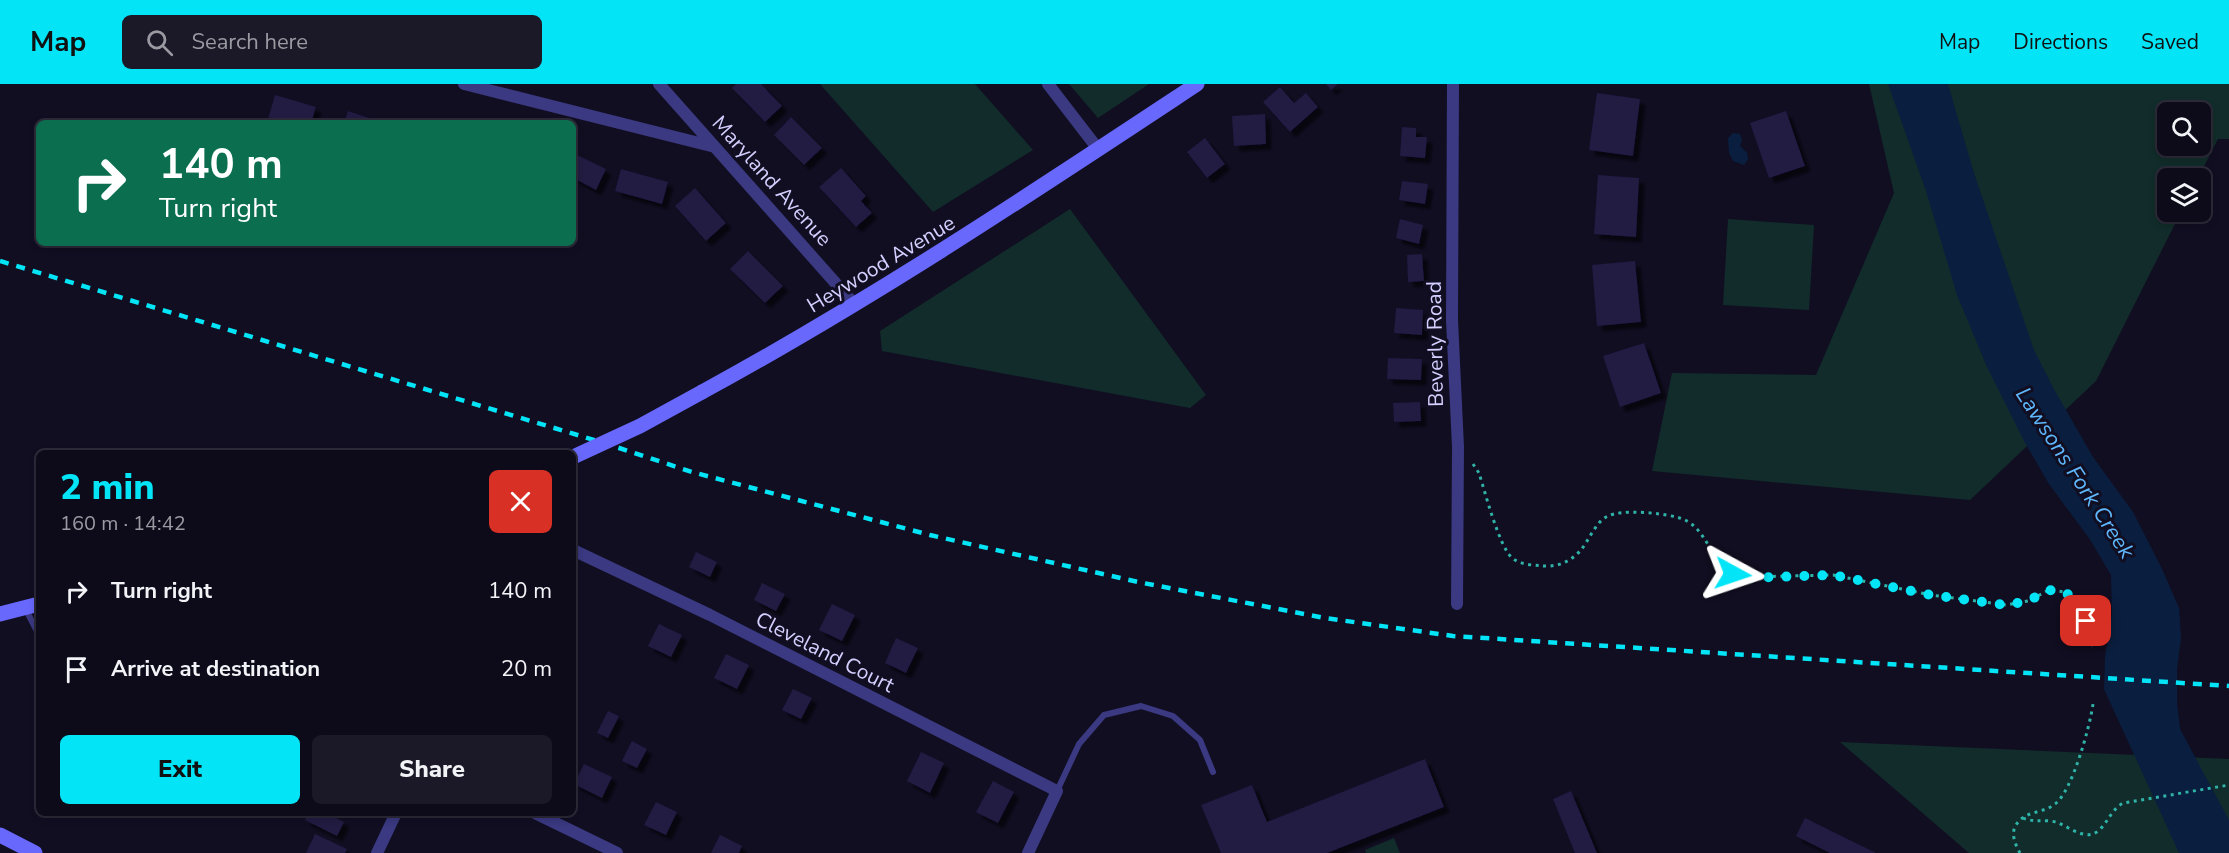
<!DOCTYPE html>
<html lang="en">
<head>
<meta charset="utf-8">
<style>
	body { margin:0; font-family:"Nunito Sans",sans-serif; background:#1b1827; color:#f1f3f6; height:100vh; display:flex; flex-direction:column; font-size:22px; white-space:nowrap }
	* { box-sizing:border-box; margin:0 }
	p { font-size:20px; color:#9a9aa2 }
	.icon { flex:none; width:33px; height:33px; fill:none; stroke:currentColor; stroke-width:2; stroke-linecap:round; stroke-linejoin:round }
	.map { position:relative; flex:1; overflow:hidden }
	.sheet { position:absolute; left:36px; top:366px; width:540px; height:366px; display:flex; flex-direction:column; background:#0d0a1a; border-radius:9px; box-shadow:0 3px 9px #0003,0 0 0 2px #2d2b39 }
	.sheet>* { flex:none }
	.hud { position:absolute; left:36px; top:36px; width:540px; height:126px; border-radius:9px; box-shadow:0 3px 9px #0003,0 0 0 2px #2d2b39; background:#0b6e4f; color:#fff; overflow:hidden }
	.controls { position:absolute; left:2157px; top:18px; display:grid; gap:12px }
	.controls a { display:grid; place-items:center; width:54px; height:54px; border-radius:9px; background:#0d0a1a; box-shadow:0 3px 9px #0003,0 0 0 2px #2d2b39; font-size:30px }
	.pin { position:absolute; display:grid; place-items:center; width:51px; height:51px; color:#fff; margin:-26px; border-radius:12px; box-shadow:0 3px 9px #0006 }
	.me { position:absolute; width:66px; margin:-33px; rotate:95deg; stroke-linejoin:round; filter:drop-shadow(0 0 4px #0008) }
	.turn { display:flex; align-items:center; gap:21px; height:126px; padding:0 24px; font-size:27px }
	.turn .icon { width:78px; height:78px; stroke-width:2.5 }
	.turn b { display:block; font-size:42px; line-height:51px }
	.round { display:grid; place-items:center; flex:none; width:63px; height:63px; border-radius:9px; background:#1b1827 }
	.head { display:flex; align-items:center; justify-content:space-between; height:102px; padding:0 24px }
	h1 { font-size:36px; font-weight:800; line-height:45px; color:#03e5f7 }
	.button { display:flex; gap:12px; margin-top:auto; padding:12px 24px }
	.button a { flex:1; height:69px; border-radius:9px; background:#03e5f7; color:#111; font-size:24px; font-weight:800; line-height:69px; text-align:center }
	.button a+a { background:#1b1827; color:#f1f3f6 }
	ul { padding:0; list-style:none }
	li { display:flex; align-items:center; gap:18px; height:78px; padding:0 24px }
	li div { flex:1 }
	li b { display:block; font-size:22px }
	li em { font-style:normal }
	header { display:flex; align-items:center; gap:36px; box-sizing:border-box; height:84px; padding:0 30px; background:#03e5f7; color:#111 }
	header strong { font-size:28px }
	nav { display:flex; gap:33px; margin-inline-start:auto; font-size:21px }
	.search { width:420px; height:54px; background:#1b1827; display:flex; align-items:center; gap:15px; box-sizing:border-box; padding:0 21px; border-radius:9px; color:#9a9aa2; font-size:22px }
	.map>svg:first-child { display:block }
</style>
</head>
<body>
<header>
<strong>Map</strong>
<div class="search"><svg class="icon" aria-label="search" viewBox="0 0 24 24"><circle cx="10" cy="10" r="6"/><path d="M15 15l6 6"/></svg>Search here</div>
<nav><a>Map</a><a>Directions</a><a>Saved</a></nav>
</header>
<div class="map">
<svg width="2229" height="769" viewBox="0 0 2229 769">
	<defs>
		<filter id="shadow"><feDropShadow dx="5.5" dy="5.5" stdDeviation="1.5" flood-color="#0009"/></filter>
	</defs>
	<rect width="100%" height="100%" fill="#110e22"/>
	<!-- green -->
	<path fill="#112c2a" fill-rule="evenodd" d="M820,0H975L1033,66L933,128Z
		M1069,0H1149L1098,34Z
		M1869,0H2229V55H2218L2198,94H2168V128H2181L2096,297L1970,416L1652,387L1672,289L1816,291L1894,109ZM2168,28H2200V62H2168Z
		M1070,125L1206,311L1190,324L882,267L880,247Z
		M1728,135L1814,141L1809,226L1723,221Z
		M1840,658L2229,675V769H1969Z
		M1394,754L1400,769H1366L1365,766Z"/>
	<!-- water -->
	<path fill="#0a1f3f" d="M1888,0H1948L1974,89L2034,266L2055,307L2093,373L2133,428L2162,485L2179,524L2181,554L2177,585V619L2180,645L2229,736V769H2179L2104,605L2105,573L2112,529L2111,491L2089,454L2049,400L2024,357L1987,283L1957,211L1926,107Z
		M1733,49L1740,50L1742,55L1740,62L1747,69L1748,75L1744,81L1733,77L1729,69L1728,54Z"/>
	<!-- building -->
	<path fill="#211a43" filter="url(#shadow)" d="M736,0H761L782,22L765,38L732,4Z
		M1326,0H1338L1331,6Z
		M1280,3L1294,19L1306,9L1318,23L1290,48L1263,18Z
		M1597,9L1640,15L1633,72L1589,66Z
		M275,11L316,23L311,39H281L268,35Z
		M348,27L375,36L374,39H344Z
		M1786,27L1805,82L1769,94L1750,39Z
		M1265,30L1266,60L1234,62L1232,32Z
		M791,33L822,64L804,81L774,51Z
		M1402,43L1416,44V53H1427L1425,74L1400,72Z
		M1205,54L1225,80L1207,94L1187,68Z
		M573,69L606,85L596,106L573,94Z
		M841,84L866,112L861,117L872,129L856,143L819,103Z
		M621,85L668,98L662,120L615,107Z
		M1598,91L1639,94L1636,153L1594,150Z
		M1402,97L1428,100L1425,120L1399,116Z
		M695,104L726,139L706,157L675,122Z
		M1400,135L1423,141L1419,160L1396,154Z
		M748,167L783,202L765,219L730,185Z
		M1422,170L1424,197L1408,198L1407,171Z
		M1635,177L1641,238L1597,242L1592,181Z
		M1396,224L1423,226L1422,251L1394,249Z
		M1644,259L1661,309L1620,323L1603,272Z
		M1388,274L1422,275L1421,296L1387,295Z
		M1420,318L1421,337L1394,338L1393,319Z
		M696,468L717,478L710,493L689,483Z
		M762,499L785,510L776,527L754,516Z
		M832,520L855,531L842,557L819,546Z
		M659,540L682,551L671,573L648,562Z
		M896,554L918,564L906,589L885,579Z
		M726,570L749,581L737,605L714,594Z
		M793,605L812,614L801,635L782,626Z
		M608,627L619,632L608,654L597,649Z
		M632,657L647,665L637,684L622,677Z
		M921,668L944,679L930,709L907,697Z
		M1425,675L1444,723L1327,769H1221L1201,721L1252,701L1267,738Z
		M584,680L612,693L602,714L574,700Z
		M993,697L1014,708L998,739L976,728Z
		M1571,707L1597,769H1575L1553,715Z
		M656,718L677,728L666,751L644,741Z
		M309,729H326L344,738L337,752L305,736Z
		M1805,734L1876,769H1830L1796,752Z
		M315,750L347,765L345,769H306Z
		M720,751L742,762L739,769H711Z"/>
	<g fill="none" stroke-linecap="round" stroke-linejoin="round">
		<!-- path -->
		<path stroke="#2fb2a7" stroke-width="3" stroke-dasharray="3 4.5" stroke-linecap="butt" d="M1473,380L1479,389C1485,408 1499,462 1512,474C1521,481 1533,481 1543,482C1557,483 1570,478 1580,467C1589,457 1595,438 1608,432C1622,425 1660,429 1676,433C1711,440 1706,484 1746,493L1833,491L1931,511L2006,521L2028,517L2049,506L2065,508L2075,516L2086,537L2093,562
			M2023,734C2032,738 2040,736 2050,737C2065,738 2084,759 2098,747C2108,739 2110,727 2123,719L2229,701
			M2020,769C2016,762 2011,751 2015,743C2023,726 2043,730 2055,720C2072,708 2090,642 2093,620"/>
		<!-- lane -->
		<path stroke="#3a3981" stroke-width="6" d="M25,524L39,551
			M1057,707L1079,660L1104,631L1141,622L1173,632L1200,656L1213,688"/>
		<!-- street -->
		<path stroke="#3a3981" stroke-width="12" d="M464,0L715,63
			M659,0L855,221
			M1048,0L1098,65
			M1453,0L1452,236L1458,363L1457,520
			M573,466L710,531L1057,707L1028,769
			M535,729L617,769
			M377,769L396,729"/>
		<!-- secondary -->
		<path stroke="#6868fd" stroke-width="15" d="M702,308C873,215 1035,107 1197,0
			M0,530L39,520
			M0,751L35,769"/>
		<!-- rail -->
		<path stroke="#03e5f7" stroke-width="4.5" stroke-dasharray="9 8" stroke-linecap="butt" d="M0,177L604,359L692,388L930,451L1138,498L1325,534L1453,552L2229,602"/>
		<!-- secondary-bridge -->
		<path stroke="#6868fd" stroke-width="15" d="M573,373L640,342L702,308"/>
	</g>
	<g fill="none" stroke-linecap="round" stroke-linejoin="round">
		<!-- route -->
		<path stroke="#03e5f7" stroke-width="10" stroke-dasharray="0 18" d="M1733,490L1746,494L1833,491L1931,511L2006,521L2028,517L2049,506L2065,508L2075,516L2086,537"/>
	</g>
	<g text-anchor="middle" dominant-baseline="central" stroke-width="6" stroke-linejoin="round" paint-order="stroke">
		<!-- street labels -->
		<g font-size="21" fill="#d4cffe" stroke="#110e22">
			<text transform="translate(772 97) rotate(48)">Maryland Avenue</text>
			<text transform="translate(881 180) rotate(-31)">Heywood Avenue</text>
			<text transform="translate(1435 260) rotate(-91)">Beverly Road</text>
			<text transform="translate(825 568) rotate(27)">Cleveland Court</text>
		</g>
		<!-- water labels -->
		<g font-size="22" font-style="italic" fill="#5fb8fd" stroke="#110e22">
			<text transform="translate(2075 389) rotate(57)">Lawsons Fork Creek</text>
		</g>
	</g>
</svg>
<div class="controls">
<a><svg class="icon" aria-label="search" viewBox="0 0 24 24"><circle cx="10" cy="10" r="6"/><path d="M15 15l6 6"/></svg></a>
<a><svg class="icon" aria-label="layers" viewBox="0 0 24 24"><path d="M12 4l9 5-9 5-9-5zM3 14l9 5 9-5"/></svg></a>
</div>
<div class="pin" style="left:2086px;top:537px;background:#d93025"><svg class="icon" aria-label="arrive" viewBox="0 0 24 24"><path d="M6 21V4h12l-3 4 3 4H6"/></svg></div>
<svg class="me" style="left:1733px;top:490px" viewBox="-20 -20 40 40"><path d="M0-17L14 15 0 8-14 15z" fill="#03e5f7" stroke="#fff" stroke-width="4"/></svg>
<div class="hud">
<div class="turn"><svg class="icon" aria-label="right" viewBox="0 0 24 24"><path d="M7 20v-9h11M14 6l5 5-5 5"/></svg><div><b>140 m</b>Turn right</div></div>
</div>
<section class="sheet">
<div class="head"><div><h1>2 min</h1><p>160 m · 14:42</p></div><a class="round" style="background:#d93025;color:#fff"><svg class="icon" aria-label="close" viewBox="0 0 24 24"><path d="M6 6l12 12M18 6L6 18"/></svg></a></div>
<ul>
<li><svg class="icon" aria-label="right" viewBox="0 0 24 24"><path d="M7 20v-9h11M14 6l5 5-5 5"/></svg><div><b>Turn right</b></div><em>140 m</em></li>
<li><svg class="icon" aria-label="arrive" viewBox="0 0 24 24"><path d="M6 21V4h12l-3 4 3 4H6"/></svg><div><b>Arrive at destination</b></div><em>20 m</em></li>
</ul>
<div class="button"><a>Exit</a><a>Share</a></div>
</section>
</div>
</body>
</html>
